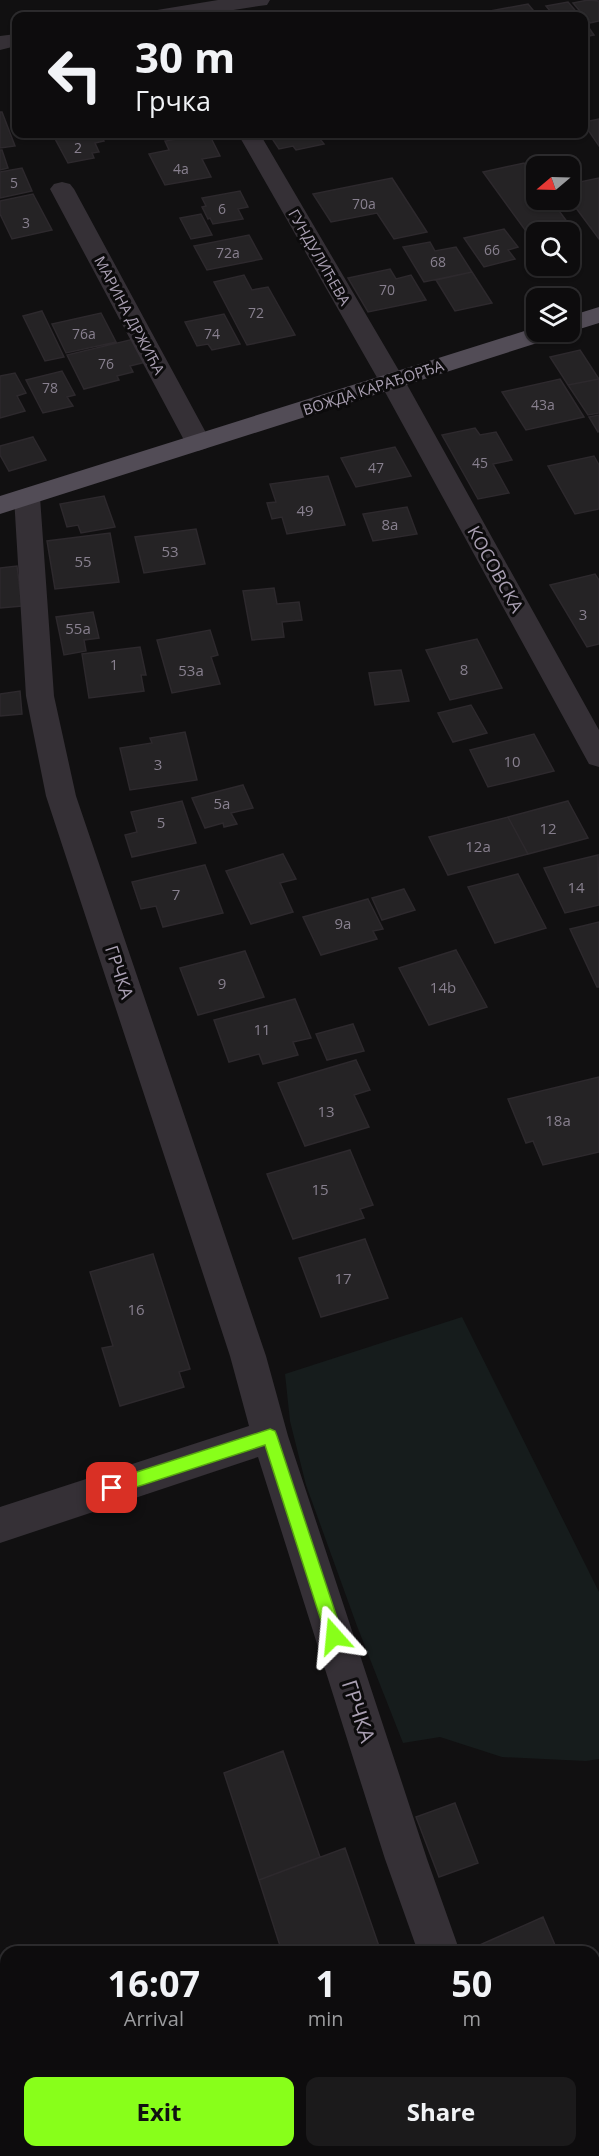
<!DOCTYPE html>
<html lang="en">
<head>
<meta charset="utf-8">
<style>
	body { margin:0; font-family:"Open Sans",sans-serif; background:#1b1a1b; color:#f1f3f6; height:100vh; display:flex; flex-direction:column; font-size:22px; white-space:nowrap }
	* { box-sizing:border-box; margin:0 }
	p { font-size:20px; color:#9a9b9d }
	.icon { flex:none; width:33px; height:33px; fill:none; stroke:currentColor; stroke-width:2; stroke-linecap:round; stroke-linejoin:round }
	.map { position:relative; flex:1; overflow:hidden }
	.side { position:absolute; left:0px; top:1946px; width:600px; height:212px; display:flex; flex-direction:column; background:#0d0c0d; border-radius:18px 18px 0 0; box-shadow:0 2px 4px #0004,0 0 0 2px #2d2c2e }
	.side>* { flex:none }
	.banner { position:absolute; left:12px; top:12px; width:576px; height:126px; border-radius:12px; box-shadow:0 2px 4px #0004,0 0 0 2px #2d2c2e; background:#0d0c0d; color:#f1f3f6; overflow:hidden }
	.needle { width:39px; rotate:251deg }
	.buttons { position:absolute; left:526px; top:156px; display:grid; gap:12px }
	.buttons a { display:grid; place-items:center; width:54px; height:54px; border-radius:12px; background:#0d0c0d; box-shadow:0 2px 4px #0004,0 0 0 2px #2d2c2e; font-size:30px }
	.pin { position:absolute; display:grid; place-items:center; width:51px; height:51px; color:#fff; margin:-26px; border-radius:12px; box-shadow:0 3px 9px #0006 }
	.me { position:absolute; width:66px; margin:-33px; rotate:342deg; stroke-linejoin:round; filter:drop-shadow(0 0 4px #0008) }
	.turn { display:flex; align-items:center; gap:21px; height:126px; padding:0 24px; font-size:27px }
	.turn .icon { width:78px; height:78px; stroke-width:2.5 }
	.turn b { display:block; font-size:42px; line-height:51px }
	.eta { display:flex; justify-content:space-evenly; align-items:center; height:102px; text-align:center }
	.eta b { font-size:36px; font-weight:700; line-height:42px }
	.action { display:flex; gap:12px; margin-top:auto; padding:12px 24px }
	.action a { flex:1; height:69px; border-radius:12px; background:#88ff1a; color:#111; font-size:24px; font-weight:700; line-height:69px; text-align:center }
	.action a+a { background:#1b1a1b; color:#f1f3f6 }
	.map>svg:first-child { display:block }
</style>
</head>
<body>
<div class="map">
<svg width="599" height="2156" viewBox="0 0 599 2156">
	<rect width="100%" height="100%" fill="#111011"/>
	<!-- green -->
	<path fill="#161c1c" d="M462,1317L599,1592V1759L586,1761L502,1757L440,1737L403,1743L357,1626L306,1485L290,1421L285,1374Z"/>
	<!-- building -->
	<path fill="#252325" stroke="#2d292d" stroke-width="1.5" d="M588,0L599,1V21L590,23L573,3Z
		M568,2L580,16H554L546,6Z
		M528,4L538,16H494L490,11Z
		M584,21L594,35L584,37Z
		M0,112H2L15,146L0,148Z
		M599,119V146L584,124V122Z
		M62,134H100L104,141L95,143L99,152L92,153L94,158L68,163L53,135Z
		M209,134L220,156L202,159L211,177L165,185L149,154L169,150L165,141Z
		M269,134H316L324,144L296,150L293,146L279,149Z
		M0,150H2L8,168L0,170Z
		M524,163L537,181V200H551L571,227L560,229L563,232H537L536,245L483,172Z
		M22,168L32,191L0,198V172Z
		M392,178L427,232L394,239L377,213L331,222L313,194Z
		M599,178V239L570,200V184Z
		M240,191L248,207L238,209L243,219L213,224L210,218L208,219L202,207L206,206L202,198Z
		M33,194L52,230L12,239L0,214V201Z
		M201,214L212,235L191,239L180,218Z
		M504,229L518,247L508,250L515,259L484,267L464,238Z
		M249,235L262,259L207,270L194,246Z
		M430,242L435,251L456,247L472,272L424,282L403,247Z
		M390,269L396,279L411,275L426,300L368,312L348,278Z
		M472,272L492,303L455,311L436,280Z
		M244,275L252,290L268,287L295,335L247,345L214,282Z
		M42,311L64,357L45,361L23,316Z
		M101,313L116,342L66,353L52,324Z
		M224,314L240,344L212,350L208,344L197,346L185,322Z
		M138,338L150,361L130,366L133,372L117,376L119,380L84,389L67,355Z
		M580,350L599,379L568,385L550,357Z
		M62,371L75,395L67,397L73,406L43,413L26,380Z
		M15,373L26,393L17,396L25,411L0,418V376Z
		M560,379L584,417L526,430L502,392Z
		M599,379V413L588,415L568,385Z
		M599,415V431L598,432L589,417Z
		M475,428L480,435L496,432L512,460L493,464L509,493L478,499L442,435Z
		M33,437L46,460L9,471L0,455V446Z
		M395,447L411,476L356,487L341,458Z
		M594,456L599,465V509L575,514L548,466Z
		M328,476L345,525L287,534L282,517L272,519L267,503L276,502L270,484Z
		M104,496L115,527L81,533L78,525L67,527L60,504Z
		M407,507L417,534L373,541L363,514Z
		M196,529L205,564L144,573L135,537Z
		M110,533L119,582L55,589L47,541Z
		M17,566L22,606L0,608V568Z
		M595,574L599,580V644L587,647L550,585Z
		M274,588L277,604L299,602L302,620L282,622L284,637L252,640L243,591Z
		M93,612L99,638L84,640L86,651L64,655L56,617Z
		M210,630L218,655L211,657L220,684L172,693L157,640Z
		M477,639L502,688L450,700L426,650Z
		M140,647L146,675H141L144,691L89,698L82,654Z
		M401,670L409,701L375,705L369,673Z
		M20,691L22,714L0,716V694Z
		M471,705L487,733L453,742L438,713Z
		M185,732L197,780L130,790L120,748L152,743L150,738Z
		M534,734L554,771L488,787L470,750Z
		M243,785L253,808L231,813L237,824L224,827L223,823L205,828L192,798Z
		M182,801L196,843L132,857L125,835L137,832L131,812Z
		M568,801L588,838L528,854L508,817Z
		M508,817L528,854L448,875L429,837Z
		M283,854L296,879L280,883L293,912L251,924L226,871Z
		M598,855L599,905L565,913L544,868Z
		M205,865L223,913L163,927L156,906L141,909L132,882Z
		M518,874L546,928L495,943L468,887Z
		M404,889L415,910L382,920L372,898Z
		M368,899L383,929L373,931L377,939L321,955L303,917Z
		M599,922V987H597L570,929Z
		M456,950L487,1007L429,1025L399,968Z
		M245,951L264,997L198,1015L180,968Z
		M295,999L311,1038L293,1042L298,1055L263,1064L259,1054L229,1062L214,1020Z
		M353,1024L364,1051L327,1060L316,1034Z
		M356,1060L370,1090L354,1095L369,1127L305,1146L278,1083Z
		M599,1077V1152L543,1165L533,1141L526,1143L508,1099Z
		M350,1150L373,1205L360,1209L364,1218L293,1239L267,1174Z
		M365,1239L388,1298L321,1317L299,1258Z
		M153,1254L190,1369L179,1372L184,1387L120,1406L102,1348L113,1346L90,1272Z
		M283,1751L320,1857L259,1880L224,1773Z
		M455,1803L478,1863L439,1877L416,1817Z
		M345,1848L381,1952H282L259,1880Z
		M543,1917L558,1952H474L473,1948Z
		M6,2014V2151H84L72,2156H0V2017Z"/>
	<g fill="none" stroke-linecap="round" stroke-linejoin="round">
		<!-- minor -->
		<path fill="#353036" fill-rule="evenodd" d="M218,0H270L267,5L259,6L195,16H146L149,11L157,10Z
			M16,34V46L0,50V36Z
			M238,134H260L405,381L599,730V767L589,764L379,381Z
			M62,182L70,184L74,189L211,442L207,448L198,451L189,448L185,442L50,189L54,184Z
			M27,488L36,491L40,497L54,696L76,796L266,1356L288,1436L427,1859L460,1952H418L385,1859L258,1457L0,1543V1507L249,1426L230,1356L46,796L26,696L14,497L18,491Z
			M599,2051V2095L594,2097V2053Z
			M386,2151H440L438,2156H384Z"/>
		<!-- major -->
		<path fill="#524c56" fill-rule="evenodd" d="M599,307V323L570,332H569L570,316Z
			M537,327V332H559L556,337L0,514V496Z"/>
	</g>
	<!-- route -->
	<path fill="#88ff1a" stroke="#58a611" stroke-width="1.5" d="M270,1429L275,1431L277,1436L343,1636L340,1642L334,1644L329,1642L326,1636L265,1445L112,1495L107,1493L105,1488L107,1483L112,1480Z"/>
	<g text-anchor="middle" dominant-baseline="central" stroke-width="6" stroke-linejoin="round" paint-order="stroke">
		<!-- far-number labels -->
		<g font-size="14" fill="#88808f">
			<text x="78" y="147">2</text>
			<text x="181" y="168">4a</text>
			<text x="14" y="182">5</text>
			<text x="364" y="203">70a</text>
			<text x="222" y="208">6</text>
			<text x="26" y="222">3</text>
			<text x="492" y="249">66</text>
			<text x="228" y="252">72a</text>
			<text x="438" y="261">68</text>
			<text x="387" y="289">70</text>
			<text x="256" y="312">72</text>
			<text x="84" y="333">76a</text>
			<text x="212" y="333">74</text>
			<text x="106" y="363">76</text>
			<text x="50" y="387">78</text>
			<text x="543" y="404">43a</text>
			<text x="480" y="462">45</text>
			<text x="376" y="467">47</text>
		</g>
		<!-- far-street labels -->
		<g font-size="15" fill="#aaa0b3" stroke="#0c0b0c">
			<text transform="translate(320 257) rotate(60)">ГУНДУЛИЋЕВА</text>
			<text transform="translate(130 315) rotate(62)">МАРИНА ДРЖИЋА</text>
			<text transform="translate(373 387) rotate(-18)">ВОЖДА КАРАЂОРЂА</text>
		</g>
		<!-- number labels -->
		<g font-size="15" fill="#88808f">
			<text x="305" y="510">49</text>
			<text x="390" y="524">8a</text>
			<text x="170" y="551">53</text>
			<text x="83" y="561">55</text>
			<text x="583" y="614">3</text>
			<text x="78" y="628">55a</text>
			<text x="114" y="664">1</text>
			<text x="464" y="669">8</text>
			<text x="191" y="670">53a</text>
			<text x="512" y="761">10</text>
			<text x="158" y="764">3</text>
			<text x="222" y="803">5a</text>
			<text x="161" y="822">5</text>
			<text x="548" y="828">12</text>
			<text x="478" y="846">12a</text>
			<text x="576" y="887">14</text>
			<text x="176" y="894">7</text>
			<text x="343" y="923">9a</text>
			<text x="222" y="983">9</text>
			<text x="443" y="987">14b</text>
			<text x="262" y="1029">11</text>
			<text x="326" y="1111">13</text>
			<text x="558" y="1120">18a</text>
			<text x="320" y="1189">15</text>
			<text x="343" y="1278">17</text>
			<text x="136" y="1309">16</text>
		</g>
		<!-- street labels -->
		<g font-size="18" fill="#aaa0b3" stroke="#0c0b0c">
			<text transform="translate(496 569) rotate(61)">КОСОВСКА</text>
			<text transform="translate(120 972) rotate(72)">ГРЧКА</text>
		</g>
		<!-- near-street labels -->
		<g font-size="21" fill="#aaa0b3" stroke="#0c0b0c">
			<text transform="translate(359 1711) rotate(72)">ГРЧКА</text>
		</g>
	</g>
</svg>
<div class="buttons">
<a><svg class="needle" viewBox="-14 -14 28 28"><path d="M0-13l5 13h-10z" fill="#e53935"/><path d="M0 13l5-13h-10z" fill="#9a9b9d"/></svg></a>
<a><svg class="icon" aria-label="search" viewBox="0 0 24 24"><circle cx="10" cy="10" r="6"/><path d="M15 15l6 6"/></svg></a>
<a><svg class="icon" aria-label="layers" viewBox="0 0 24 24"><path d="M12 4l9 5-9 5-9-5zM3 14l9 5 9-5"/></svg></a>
</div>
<div class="pin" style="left:112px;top:1488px;background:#d93025"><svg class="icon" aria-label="arrive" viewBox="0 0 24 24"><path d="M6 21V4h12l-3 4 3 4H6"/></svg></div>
<svg class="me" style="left:334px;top:1636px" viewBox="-20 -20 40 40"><path d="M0-17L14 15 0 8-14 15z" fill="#88ff1a" stroke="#fff" stroke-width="4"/></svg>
<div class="banner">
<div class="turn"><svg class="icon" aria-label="left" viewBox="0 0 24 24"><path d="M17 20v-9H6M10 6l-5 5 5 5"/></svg><div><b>30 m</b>Грчка</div></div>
</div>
<section class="side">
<div class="eta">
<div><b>16:07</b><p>Arrival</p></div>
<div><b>1</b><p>min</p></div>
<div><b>50</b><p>m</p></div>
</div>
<div class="action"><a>Exit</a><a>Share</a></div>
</section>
</div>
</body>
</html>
